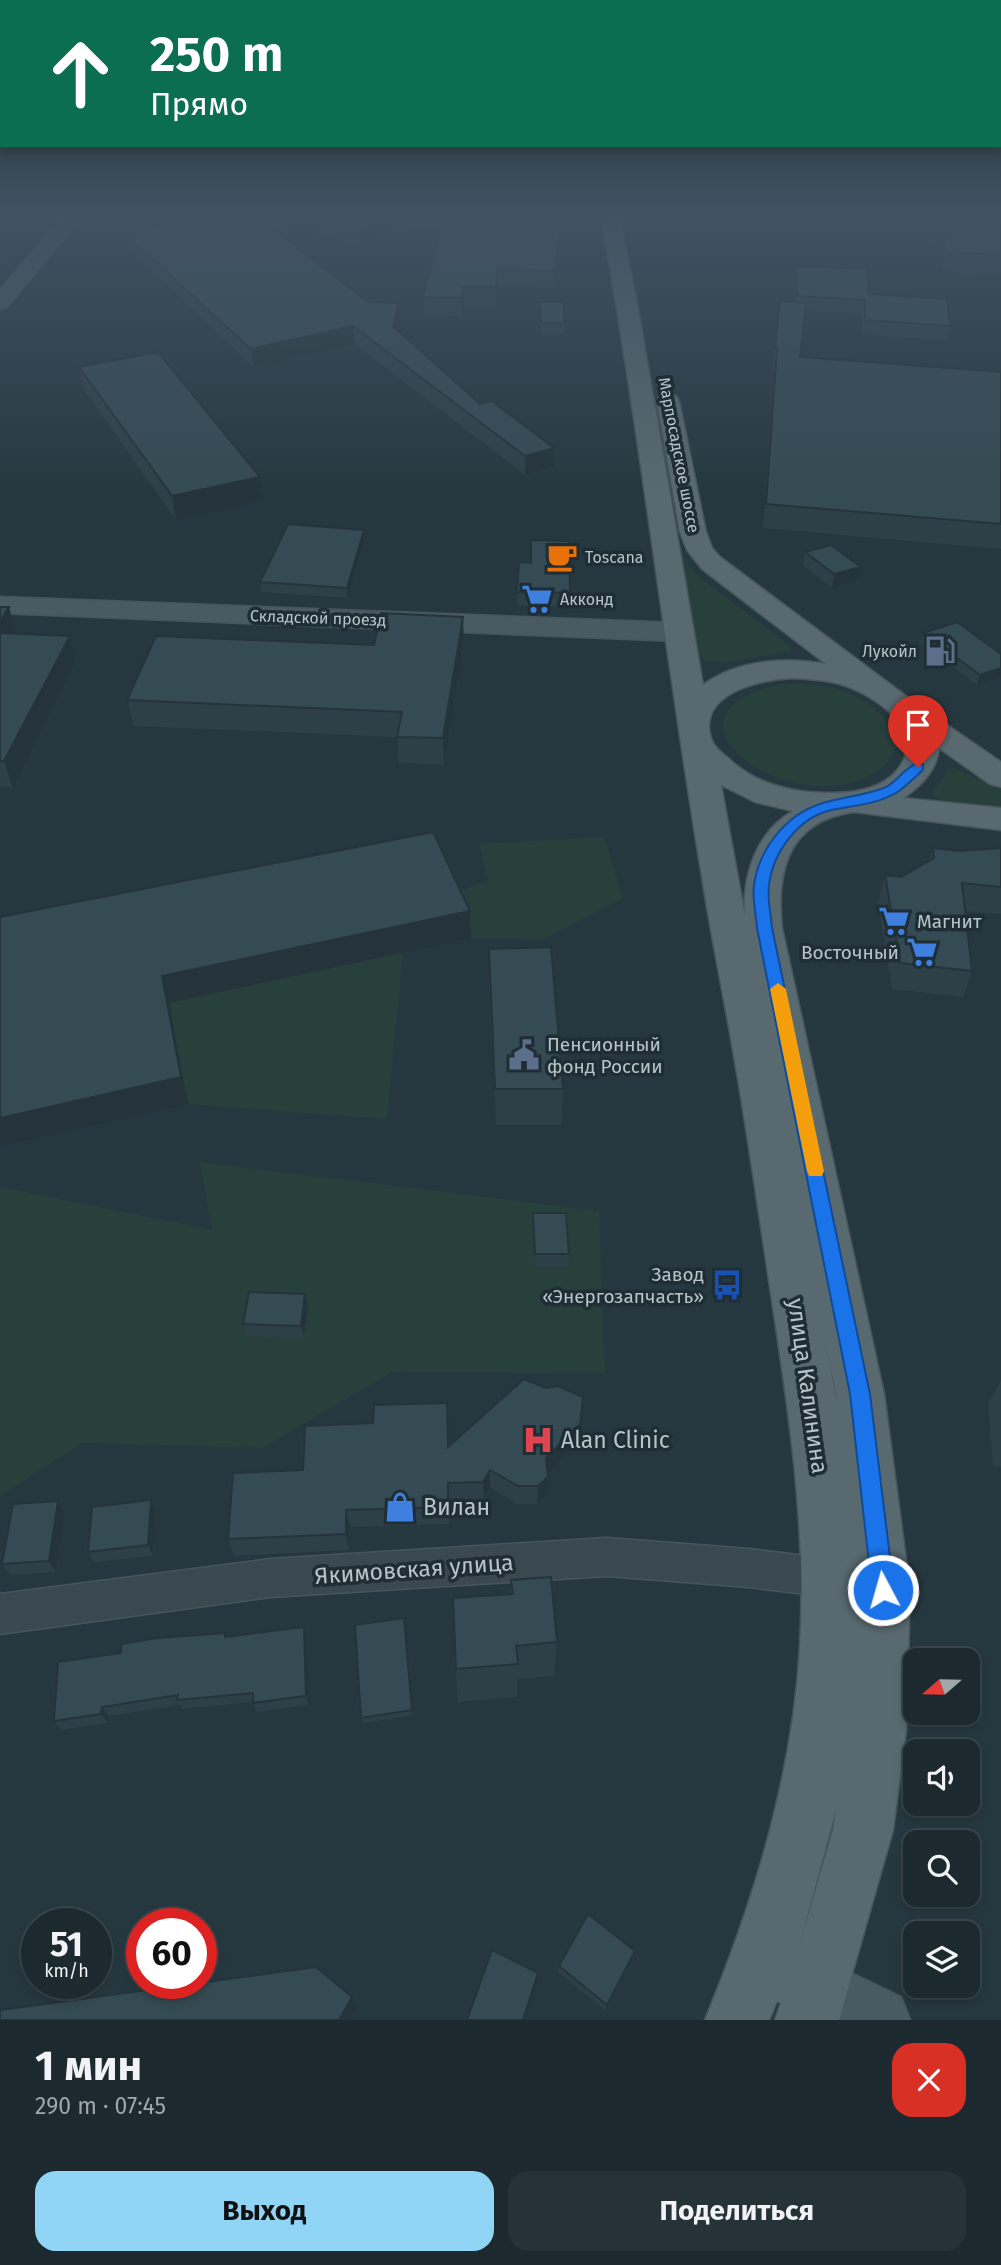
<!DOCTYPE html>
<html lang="ru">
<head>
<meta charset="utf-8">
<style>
	body { margin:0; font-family:"Fira Sans",sans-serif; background:#253237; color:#f1f3f6; height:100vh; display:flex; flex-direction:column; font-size:26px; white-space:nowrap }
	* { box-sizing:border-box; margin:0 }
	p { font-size:23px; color:#a0a7aa }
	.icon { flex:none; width:38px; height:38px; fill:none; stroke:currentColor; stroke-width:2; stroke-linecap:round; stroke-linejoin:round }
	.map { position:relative; height:2020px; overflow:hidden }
	.side { display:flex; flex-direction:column; background:#1c2a2f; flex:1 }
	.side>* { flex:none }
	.guide { position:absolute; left:0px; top:0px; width:1001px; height:147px; box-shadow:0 4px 10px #0003,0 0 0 2px #3a464b; background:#0b6e4f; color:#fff; overflow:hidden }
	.needle { width:46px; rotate:250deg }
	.tools { position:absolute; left:903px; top:1648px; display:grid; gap:14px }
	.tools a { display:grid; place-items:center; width:77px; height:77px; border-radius:14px; background:#1c2a2f; box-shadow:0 4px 10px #0003,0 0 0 2px #3a464b; font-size:35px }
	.speed { position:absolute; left:21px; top:1908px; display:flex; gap:14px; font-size:35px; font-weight:700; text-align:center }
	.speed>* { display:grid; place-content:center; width:91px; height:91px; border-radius:50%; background:#1c2a2f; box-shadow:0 4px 10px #0003,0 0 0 2px #3a464b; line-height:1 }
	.speed small { font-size:18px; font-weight:400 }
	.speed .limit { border:10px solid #d22; background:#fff; color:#111 }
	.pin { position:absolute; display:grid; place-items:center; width:60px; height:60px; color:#fff; margin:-72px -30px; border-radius:50% 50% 50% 0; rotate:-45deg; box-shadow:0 0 7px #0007 }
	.pin .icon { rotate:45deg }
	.me { position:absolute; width:77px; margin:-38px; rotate:354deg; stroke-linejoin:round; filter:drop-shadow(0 0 5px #0008) }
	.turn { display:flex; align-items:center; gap:24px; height:147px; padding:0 35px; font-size:32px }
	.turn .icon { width:91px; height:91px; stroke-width:2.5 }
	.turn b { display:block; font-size:49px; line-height:60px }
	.round { display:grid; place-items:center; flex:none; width:74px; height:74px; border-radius:21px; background:#253237 }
	.summary { display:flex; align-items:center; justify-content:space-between; height:119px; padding:0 35px }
	h1 { font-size:42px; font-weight:700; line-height:52px }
	.button { display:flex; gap:14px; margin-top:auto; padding:14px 35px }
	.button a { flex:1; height:80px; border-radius:21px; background:#90d5f5; color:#111; font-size:28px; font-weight:700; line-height:80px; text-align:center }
	.button a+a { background:#253237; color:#f1f3f6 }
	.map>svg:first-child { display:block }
</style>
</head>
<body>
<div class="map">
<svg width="1001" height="2020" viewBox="0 0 1001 2020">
	<rect width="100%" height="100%" fill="#26383f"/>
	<!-- green -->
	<path fill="#28403c" d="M679,542L688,564L696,574L791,647V651L724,663L704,660L696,648L675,544Z
		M781,684C801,684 821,683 839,690C889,706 926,754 859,780C779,811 646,715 781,684Z
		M954,768L1001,789V807L942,800L935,796L933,791L948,770Z
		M604,837L623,898L544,939L471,938L450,894L488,881L480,844Z
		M403,952L387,1119L188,1104L168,1003Z
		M200,1162L599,1211L605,1373L392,1372L262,1448L82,1443L0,1496V1187L212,1230Z"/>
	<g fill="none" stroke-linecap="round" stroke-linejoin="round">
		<!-- street casing -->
		<g stroke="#47555b" stroke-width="3">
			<path id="street" d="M607,1538L749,1549L829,1559L843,1564L848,1578L843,1592L829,1597L749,1587L607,1576L271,1597L0,1634V1594L271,1559Z"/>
		</g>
		<!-- secondary casing -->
		<g stroke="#47555b" stroke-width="3">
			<path id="secondary" d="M74,210H96L76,223L7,307L0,309V290L64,215Z
				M0,597L678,623L688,626L692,632L688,638L678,641L0,613Z
				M818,1957L901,1997L910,2020H811L795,2012L786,1989L795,1966Z"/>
		</g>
		<!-- primary casing -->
		<g stroke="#47555b" stroke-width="3">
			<path id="primary" d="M600,210H618L638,309L703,685C738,659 786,657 826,664L702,569L687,550L680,532L657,401L660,396H676L679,401L706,532L712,548L720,557L918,705L1001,762V787L990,784L939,748C937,770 920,787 903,798L1001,808V830L854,812C788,821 776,871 782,928L884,1394L910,1590L906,1731L893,1830L839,2020H775L781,2003L777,2001L769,2020H705C754,1901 793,1775 800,1646C807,1526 788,1406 770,1287C758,1208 747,1129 733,1050C723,992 711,935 702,877C665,655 640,432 600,210ZM793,678C809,679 825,680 840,684C873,694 929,730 898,769C883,789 854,793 831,793C793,793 756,785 728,758C723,754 716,748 713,743C692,694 761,679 793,678ZM721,785L755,802L793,811C756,832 742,876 745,916ZM825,1340L836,1394L837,1403ZM843,1764L833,1830L800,1943L836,1810Z"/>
		</g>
		<!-- street -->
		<use href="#street" fill="#3a494f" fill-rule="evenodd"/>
		<!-- secondary -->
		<use href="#secondary" fill="#485a62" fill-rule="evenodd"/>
		<!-- primary -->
		<use href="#primary" fill="#58696f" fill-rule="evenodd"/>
		<!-- rail -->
		<path stroke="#5c6f76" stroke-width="2.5" stroke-dasharray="3.5 3.5" stroke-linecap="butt" d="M160,210L193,236"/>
	</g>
	<!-- wall -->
	<path fill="#2e4047" d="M194,210H554L560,241L554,288L498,287L496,305H464L462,316L424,315L423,297L442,227L405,225L360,245L321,235L289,241L368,302L399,303L400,321L397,331L480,404L554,448V467L525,475L355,344L254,367L128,249L124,233L196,220Z
		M924,210H1001V275L942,271L938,242L926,241Z
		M796,266L950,326L947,340L862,335V314L805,311L800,357L1001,372V549L763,528L774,371H772L777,323L795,302L794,280Z
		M540,302L565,323L564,334L541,335Z
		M79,367L260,477L263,501L176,520L84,390Z
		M364,540L348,598L261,592L260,582Z
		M805,552L861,567L858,580L832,588L803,565Z
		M517,592L570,593L569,607L517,606Z
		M0,607H9L16,634L70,636L76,661L13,788L0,787Z
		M923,633L1001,654V677L977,685L921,643Z
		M464,642L444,765L399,763L397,737L134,726L127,700L374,645Z
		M933,848L959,851L1001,848V914L965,911L972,971L963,997L892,989L878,902L885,875L901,877L929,861Z
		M489,949L563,1089L561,1125H496L489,986Z
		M533,1213L569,1254L568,1267H535Z
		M305,1294L308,1306L304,1338L246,1336L243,1324Z
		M1001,1380V1467L993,1466L988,1403Z
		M448,1421L449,1446L579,1442L547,1473V1494L537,1504H517L490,1487L484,1499L449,1501V1524L350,1527L349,1550L234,1556L228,1539L303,1470Z
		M156,1511L153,1556L94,1562L88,1552Z
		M65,1512L56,1572L10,1575L2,1564Z
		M511,1580L557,1642L554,1676L517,1679V1697L458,1702L456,1669L511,1595Z
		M404,1618L413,1715L363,1723L361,1718Z
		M304,1627L307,1637L309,1705L257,1712L253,1702L182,1709L180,1705L108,1716V1723L61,1730L54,1721L227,1636Z
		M635,1951L605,2010L558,1972L559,1966Z"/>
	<!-- shaded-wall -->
	<path fill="#25343a" d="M400,210H404L405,225L360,245L359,228Z
		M319,218L321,235L273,244L272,228Z
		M561,224L560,241L554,288L555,271Z
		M7,257L11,273L0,285V265Z
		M498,269V287L496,305V287Z
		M463,287L464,305L462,316L461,298Z
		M399,303L400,321L394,345L393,326Z
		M353,326L355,344L254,367L251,349Z
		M554,448V467L525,475V456Z
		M260,477L263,501L176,520L172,496Z
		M364,530V540L348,598L347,588Z
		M861,567L858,580L832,588L834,574Z
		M9,607L16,633L2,658L0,653V622Z
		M463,617L464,642L444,765L443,738Z
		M70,636L76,661L13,788L4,761Z
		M1001,668V677L977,685L980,675Z
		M470,911L471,938L169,1003L188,1104L0,1146V1118L162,976Z
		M305,1294L308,1306L304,1338L301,1326Z
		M583,1397L579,1442L545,1476L546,1458Z
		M490,1470V1487L484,1499L483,1482Z
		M548,1477L547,1494L537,1504L538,1486Z
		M151,1500L156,1511L153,1556L148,1545Z
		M58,1501L65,1512L56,1572L49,1561Z
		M346,1510L350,1527L349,1550L346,1534Z
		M304,1627L307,1637L309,1705L306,1696Z
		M102,1707L108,1716V1723L101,1714Z
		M538,1973V1979L524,2020H523Z
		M352,1997L357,2007L349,2020H339Z"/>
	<!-- building -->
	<path fill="#354b53" stroke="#25343a" stroke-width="2" d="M200,210H400L359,228L319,218L272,228L368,302L399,303L393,326L480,404L492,401L554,448L525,456L353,326L251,349L124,233L210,217Z
		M430,210H554L556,223L561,224L555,271L498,269L496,287H463L461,298L423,297L446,211Z
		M929,210H1001V255L946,252L942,223L930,222Z
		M7,257L0,265V258Z
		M796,266L867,269L869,294L947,299L950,326L865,320V300L797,296Z
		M780,301L806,303L800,357L1001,372V524L766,504L777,349H775Z
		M540,302H563L565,323H541Z
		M158,352L260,477L172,496L79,367Z
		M288,524L364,530L347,588L260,582Z
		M531,540L569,541L570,593L517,592L519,562L531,563Z
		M831,545L861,567L834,574L805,552Z
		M0,607H9L0,622Z
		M381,613L463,617L443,738L397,737L402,712L127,700L156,636L374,645Z
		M957,622L1001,654V668L980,675L923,633Z
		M0,633L70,636L4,761H0Z
		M433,832L470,911L162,976L181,1077L0,1118V917Z
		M933,848L959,851L1001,848V887L962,883L972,971L900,963L885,875L901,877L934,858Z
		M551,947L563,1089H495L489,949Z
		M533,1213H566L569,1254H535Z
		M249,1292L305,1294L301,1326L243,1324Z
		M524,1379L546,1388L558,1386L583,1397L580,1424L546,1458L548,1477L538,1486H518L490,1470L483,1482L448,1483V1507L346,1510V1534L228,1539L233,1473L303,1470L305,1426L373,1423L374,1405L447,1403L448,1447Z
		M151,1500L148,1545L88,1552L92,1507Z
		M58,1501L49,1561L2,1564L13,1504Z
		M551,1577L557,1642L516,1646L518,1664L456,1669L453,1598L513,1594L511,1580Z
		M404,1618L412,1710L361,1718L355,1625Z
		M304,1627L306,1696L253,1703V1693L177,1700L178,1695L102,1707L101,1714L54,1721L58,1662L121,1653V1644L157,1638L225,1633V1637Z
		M588,1914L635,1951L607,2005L559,1966Z
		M492,1950L538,1973L523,2020H467Z
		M316,1967L352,1997L339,2020H0V2010Z"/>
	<!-- sky -->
	<linearGradient id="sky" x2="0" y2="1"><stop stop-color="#151f23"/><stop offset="0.43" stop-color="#415363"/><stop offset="1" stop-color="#415363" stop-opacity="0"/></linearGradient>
	<rect width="1001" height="493" fill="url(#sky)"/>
	<!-- route -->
	<path fill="#1a73e8" stroke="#114b97" stroke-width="2" d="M918,763L923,764V770C915,777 907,785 899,791C880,804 852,806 831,810C798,818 773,852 769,885C767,899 771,914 772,928L870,1394L894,1590L891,1598L883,1601L875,1598L872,1590L850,1394L757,928C756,914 752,898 754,885C759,849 786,815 820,804C841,797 863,796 884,788C897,783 904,767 918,763Z"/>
	<!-- slow -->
	<path fill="#f59e0b" d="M778,983L786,989L824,1171L822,1176H809L807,1171L770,989Z"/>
	<!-- icons -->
	<defs>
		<g id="cafe-bare" transform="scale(2.415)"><path d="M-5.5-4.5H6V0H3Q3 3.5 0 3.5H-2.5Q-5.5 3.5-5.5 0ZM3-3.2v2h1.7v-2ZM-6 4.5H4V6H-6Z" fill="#e8710a" stroke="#1f2e34" stroke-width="2.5" paint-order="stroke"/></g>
		<g id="supermarket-bare" transform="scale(2.415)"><path d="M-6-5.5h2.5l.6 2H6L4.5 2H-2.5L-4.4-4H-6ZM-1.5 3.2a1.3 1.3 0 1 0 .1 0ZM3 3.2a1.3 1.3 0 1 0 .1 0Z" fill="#3f7fe0" stroke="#1f2e34" stroke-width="2.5" paint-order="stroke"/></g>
		<g id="fuel-bare" transform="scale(2.415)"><path d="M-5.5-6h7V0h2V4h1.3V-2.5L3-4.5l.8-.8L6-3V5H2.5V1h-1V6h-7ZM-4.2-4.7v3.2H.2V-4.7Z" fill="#5c6f8a" stroke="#1f2e34" stroke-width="2.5" paint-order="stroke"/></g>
		<g id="civic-bare" transform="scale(2.415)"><path d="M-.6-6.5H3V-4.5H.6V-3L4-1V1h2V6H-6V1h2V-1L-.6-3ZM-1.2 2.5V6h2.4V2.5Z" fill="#5c6f8a" stroke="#1f2e34" stroke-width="2.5" paint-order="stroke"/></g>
		<g id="bus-bare" transform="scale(2.415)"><path d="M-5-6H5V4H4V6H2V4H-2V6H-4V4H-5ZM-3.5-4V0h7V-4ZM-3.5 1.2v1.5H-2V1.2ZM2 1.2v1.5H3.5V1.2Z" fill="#1a4fb4" stroke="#1f2e34" stroke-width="2.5" paint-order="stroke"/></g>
		<g id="hospital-bare" transform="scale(2.415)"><path d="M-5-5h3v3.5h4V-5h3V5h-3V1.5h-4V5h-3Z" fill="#e0444e" stroke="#1f2e34" stroke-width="2.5" paint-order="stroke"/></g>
		<g id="shop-bare" transform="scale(2.415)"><path d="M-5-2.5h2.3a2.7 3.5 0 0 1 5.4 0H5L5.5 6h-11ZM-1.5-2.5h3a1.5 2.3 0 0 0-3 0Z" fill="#3f7fe0" stroke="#1f2e34" stroke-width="2.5" paint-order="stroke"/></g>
	</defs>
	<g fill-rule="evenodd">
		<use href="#cafe-bare" x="562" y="557"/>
		<use href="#supermarket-bare" x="537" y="599"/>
		<use href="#fuel-bare" x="940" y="651"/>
		<use href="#supermarket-bare" x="894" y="921"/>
		<use href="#supermarket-bare" x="922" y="952"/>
		<use href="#civic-bare" x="524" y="1055"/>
		<use href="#bus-bare" x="727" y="1285"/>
		<use href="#hospital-bare" x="538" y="1440"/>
		<use href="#shop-bare" x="400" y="1507"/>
	</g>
	<g text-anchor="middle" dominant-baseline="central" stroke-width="7" stroke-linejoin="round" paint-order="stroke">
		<!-- far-street labels -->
		<g font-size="16" fill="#b7c4ca" stroke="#1f2e34">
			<text transform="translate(679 455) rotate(79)">Марпосадское шоссе</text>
			<text transform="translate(318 618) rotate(2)">Складской проезд</text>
		</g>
		<!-- far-poi labels -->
		<g font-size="16" fill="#b7c4ca" stroke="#1f2e34" text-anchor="start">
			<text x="585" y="557">Toscana</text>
			<text x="560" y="599">Акконд</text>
			<text x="917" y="651" text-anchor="end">Лукойл</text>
		</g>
		<!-- poi labels -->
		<g font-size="19" fill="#b7c4ca" stroke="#1f2e34" text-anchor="start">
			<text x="917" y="921">Магнит</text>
			<text x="899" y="952" text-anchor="end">Восточный</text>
			<text x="547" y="1044">Пенсионный<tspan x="547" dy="22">фонд России</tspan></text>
			<text x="704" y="1274" text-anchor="end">Завод<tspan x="704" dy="22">«Энергозапчасть»</tspan></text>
		</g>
		<!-- near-street labels -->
		<g font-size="23" fill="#b7c4ca" stroke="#1f2e34">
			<text transform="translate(808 1386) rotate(82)">улица Калинина</text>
			<text transform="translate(414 1569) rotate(-4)">Якимовская улица</text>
		</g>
		<!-- near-poi labels -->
		<g font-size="23" fill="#b7c4ca" stroke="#1f2e34" text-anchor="start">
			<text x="561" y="1440">Alan Clinic</text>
			<text x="423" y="1507">Вилан</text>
		</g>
	</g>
</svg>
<div class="tools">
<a><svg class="needle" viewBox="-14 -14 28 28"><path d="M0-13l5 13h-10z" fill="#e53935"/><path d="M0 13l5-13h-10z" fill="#a0a7aa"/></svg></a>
<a><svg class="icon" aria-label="sound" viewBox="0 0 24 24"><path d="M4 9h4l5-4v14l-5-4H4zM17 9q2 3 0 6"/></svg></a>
<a><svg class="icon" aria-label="search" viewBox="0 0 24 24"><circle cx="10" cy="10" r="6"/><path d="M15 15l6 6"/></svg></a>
<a><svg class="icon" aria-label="layers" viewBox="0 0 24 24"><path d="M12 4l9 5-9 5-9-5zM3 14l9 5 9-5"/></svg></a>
</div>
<div class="speed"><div>51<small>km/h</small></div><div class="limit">60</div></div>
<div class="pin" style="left:918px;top:767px;background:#d93025"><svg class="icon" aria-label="arrive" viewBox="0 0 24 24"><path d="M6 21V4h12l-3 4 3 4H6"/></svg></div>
<svg class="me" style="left:883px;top:1590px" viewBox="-20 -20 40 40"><circle r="17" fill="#1a73e8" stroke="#fff" stroke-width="3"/><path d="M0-11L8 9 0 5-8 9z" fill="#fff"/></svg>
<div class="guide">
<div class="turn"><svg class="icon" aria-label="ahead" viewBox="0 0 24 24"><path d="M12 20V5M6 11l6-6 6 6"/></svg><div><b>250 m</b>Прямо</div></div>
</div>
</div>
<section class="side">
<div class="summary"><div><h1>1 мин</h1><p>290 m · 07:45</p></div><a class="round" style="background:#d93025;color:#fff"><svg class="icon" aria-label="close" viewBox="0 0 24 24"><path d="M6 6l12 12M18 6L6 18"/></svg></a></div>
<div class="button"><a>Выход</a><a>Поделиться</a></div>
</section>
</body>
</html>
